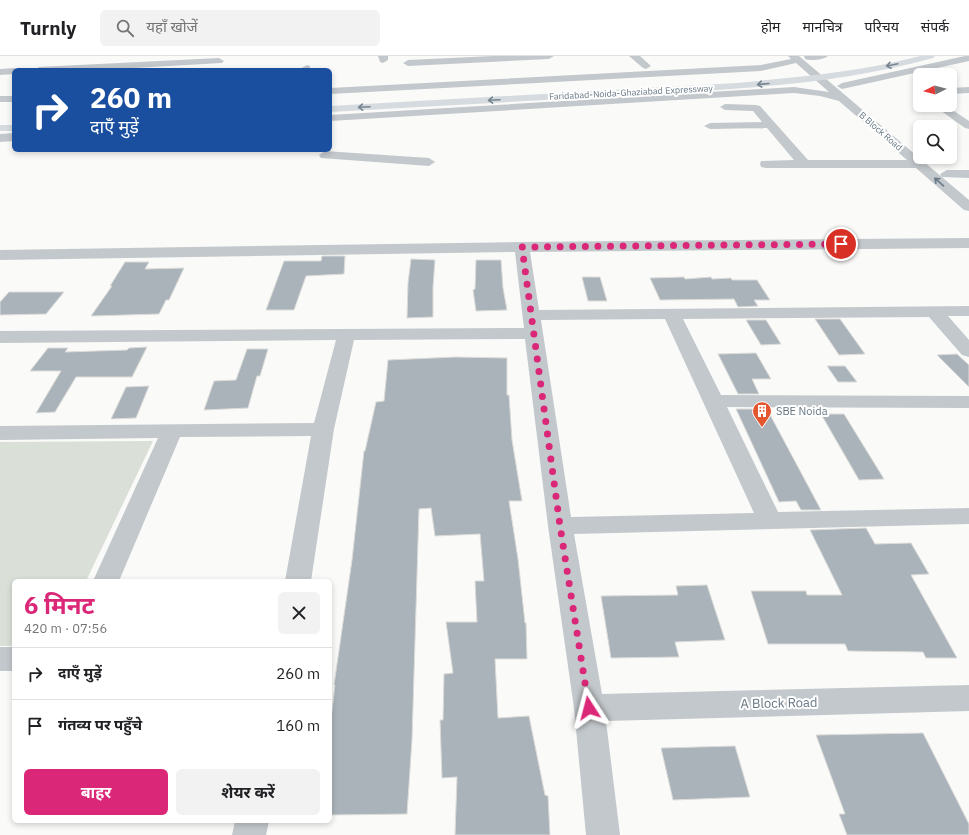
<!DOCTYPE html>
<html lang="hi">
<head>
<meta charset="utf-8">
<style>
	body { margin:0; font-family:"IBM Plex Sans","Noto Sans Devanagari",sans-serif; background:#f2f2f2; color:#202124; height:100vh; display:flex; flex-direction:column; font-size:15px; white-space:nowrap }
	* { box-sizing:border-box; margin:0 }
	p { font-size:13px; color:#757577 }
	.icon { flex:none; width:22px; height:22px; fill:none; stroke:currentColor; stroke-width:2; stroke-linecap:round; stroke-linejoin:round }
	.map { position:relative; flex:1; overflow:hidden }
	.drawer { position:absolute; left:12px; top:523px; width:320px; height:244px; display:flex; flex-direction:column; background:#fff; border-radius:6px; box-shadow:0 2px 6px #0003 }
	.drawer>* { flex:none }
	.banner { position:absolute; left:12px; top:12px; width:320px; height:84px; border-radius:6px; box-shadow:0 2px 6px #0003; background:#1a4fa0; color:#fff; overflow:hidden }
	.needle { width:26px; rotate:264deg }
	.buttons { position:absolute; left:913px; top:12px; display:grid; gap:8px }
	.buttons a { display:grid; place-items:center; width:44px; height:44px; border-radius:6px; background:#fff; box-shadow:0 2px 6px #0003; font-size:20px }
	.pin { position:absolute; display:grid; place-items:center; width:34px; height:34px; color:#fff; margin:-17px; border:2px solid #fff; border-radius:50%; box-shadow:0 1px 4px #0007 }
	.me { position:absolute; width:44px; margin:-22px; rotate:351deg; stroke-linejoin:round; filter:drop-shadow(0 0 3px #0008) }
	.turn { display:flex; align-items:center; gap:14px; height:84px; padding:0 12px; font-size:18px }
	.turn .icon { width:52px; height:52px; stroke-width:2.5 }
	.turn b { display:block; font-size:28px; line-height:34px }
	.round { display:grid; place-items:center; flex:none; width:42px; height:42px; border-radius:6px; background:#f2f2f2 }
	.headline { display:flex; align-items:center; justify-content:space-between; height:68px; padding:0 12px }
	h1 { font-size:24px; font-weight:700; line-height:30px; color:#db2777 }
	.cta { display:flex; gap:8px; margin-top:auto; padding:8px 12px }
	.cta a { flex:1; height:46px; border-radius:6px; background:#db2777; color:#fff; font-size:16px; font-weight:700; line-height:46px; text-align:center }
	.cta a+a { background:#f2f2f2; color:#202124 }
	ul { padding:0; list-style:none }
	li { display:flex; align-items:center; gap:12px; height:52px; padding:0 12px; border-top:1px solid #e0e0e0 }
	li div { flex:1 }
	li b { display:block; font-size:15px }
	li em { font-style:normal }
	header { display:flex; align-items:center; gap:24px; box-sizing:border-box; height:56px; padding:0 20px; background:#fff; border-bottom:1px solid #e0e0e0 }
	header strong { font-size:19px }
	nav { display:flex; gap:22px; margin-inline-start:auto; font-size:14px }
	.search { width:280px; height:36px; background:#f2f2f2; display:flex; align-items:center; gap:10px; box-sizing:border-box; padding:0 14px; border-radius:6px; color:#757577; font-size:15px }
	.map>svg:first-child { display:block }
</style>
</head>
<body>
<header>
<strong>Turnly</strong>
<div class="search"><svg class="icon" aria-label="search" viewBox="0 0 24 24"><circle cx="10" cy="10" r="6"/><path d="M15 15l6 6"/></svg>यहाँ खोजें</div>
<nav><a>होम</a><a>मानचित्र</a><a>परिचय</a><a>संपर्क</a></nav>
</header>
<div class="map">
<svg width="969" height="779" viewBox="0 0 969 779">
	<rect width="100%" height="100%" fill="#fafaf8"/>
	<!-- green -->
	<path fill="#dadfd7" d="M153,385L86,525H14V590H0V386Z"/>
	<!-- building -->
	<path fill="#aab3b9" stroke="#dcdcda" d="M322,200H345L344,218L306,220L294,254H266L284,205H321Z
		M411,203L435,204L433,231V261L407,262L408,227Z
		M476,204H501L503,232L507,254L476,255L473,234L475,233Z
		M125,206H149L145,213L184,212L169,244H166L159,258L91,260L112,230H110Z
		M582,221H600L607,245H588Z
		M684,221L685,223L711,221L712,223L731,222L732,224H757L770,244H754L758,250L738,251L734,243L660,244L650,222Z
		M9,236H64L46,258L0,259V246Z
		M815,263H840L865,298L839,299Z
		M746,264H766L781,288L761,289Z
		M147,291L132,321H76L55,356L36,357L61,315H30L48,292H68L65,296L127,294L129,292Z
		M247,293H268L260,320H257L248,352L204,354L214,325L236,324Z
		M756,297L771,323H752L759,338H738L718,298Z
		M957,298L969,309V331L937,299Z
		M455,301L507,302V339H509L512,384L522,445H509L518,503L525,567H526L527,603H495L498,662L529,660L545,739L548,740L550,779H455L457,721L442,722L440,664H443L444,618L453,617L446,566H477L475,525H484L480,478L435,480L431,452L419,453L412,684L407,758L330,759V671L335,629H334L352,504L364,395H365L376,346L384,345L388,304Z
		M827,310H845L857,326H838Z
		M149,330L136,362L111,363L126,331Z
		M736,353H767L821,454H801L796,445L779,446Z
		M821,358H844L884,423L859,424Z
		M866,472L875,488L911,487L929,518L911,519L957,602H926L923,596L848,595L845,588H768L751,535H806L807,539H842L810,474Z
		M707,529L725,584L675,586L679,601L611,602L601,540L678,539L676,530Z
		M923,677L969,768V779H847L839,758H845L816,679Z
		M735,690L750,741L673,744L661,692Z"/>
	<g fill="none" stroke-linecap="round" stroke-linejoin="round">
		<!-- minor -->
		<path fill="#c3c8cc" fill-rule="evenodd" d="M378,0H388V4L383,7L380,6Z
			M493,0H554L549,3L408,10L403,7L408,4Z
			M629,0H640L651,10L646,13L643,12Z
			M788,0H799L969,144V155L964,154L916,112H766L761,111L760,108L761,105L794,104L767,72L710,73L704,70L710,67L762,66L753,55L725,54L720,51L725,48L756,49L760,50L808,104H907L839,45L820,40L794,37L330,65V59L794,31L829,36L796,7L761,15L330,38V32L761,9L791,3Z
			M804,0H828C823,4 811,5 805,3Z
			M965,0H969V5L842,33L837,30L842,27Z
			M219,2L224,5L222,7L97,14H34L39,11Z
			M307,9L310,10V14H298Z
			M14,12L18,14H14V18L0,19V13Z
			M969,31V37L950,38V32Z
			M920,33V40L916,39L915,36Z
			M0,40H14V46H0Z
			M933,49H945L969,65V73L965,72Z
			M14,77V85L0,86V78Z
			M325,95L429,102L435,106L429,110L321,102L319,99Z
			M947,114H969V122L942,121L940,118Z
			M969,182V192L530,196L539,254L969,250V260H948L969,284V301L962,299L929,261L683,263L721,339L969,340V352L727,351L778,456L969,452V468L574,478L602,638L969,629V655L606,665L620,779H586L574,652L548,470L525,283L354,284L334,373L311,525H285L311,380L180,381L119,525H93L158,382L0,384V370L314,367L336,284L0,287V275L524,272L515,196L0,204V194L522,186ZM665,263L754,457L571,461L541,264Z
			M0,591H14V615H0Z
			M235,765H269L266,779H232Z"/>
		<!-- major -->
		<path fill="#d6dbdf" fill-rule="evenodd" d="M920,0H935L933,2C836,29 735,33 634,39C533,45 431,50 330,56V50L737,27C798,21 860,16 920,0Z
			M0,69H14V75H0Z"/>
	</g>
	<!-- one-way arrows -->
	<defs><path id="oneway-shaft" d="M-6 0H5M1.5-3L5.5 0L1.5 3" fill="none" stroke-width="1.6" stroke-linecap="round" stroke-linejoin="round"/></defs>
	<g stroke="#768591">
		<use href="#oneway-shaft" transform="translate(892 9) rotate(168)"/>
		<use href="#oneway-shaft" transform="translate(763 28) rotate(175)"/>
		<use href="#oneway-shaft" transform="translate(494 44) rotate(177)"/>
		<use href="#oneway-shaft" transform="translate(364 51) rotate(177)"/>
	</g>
	<use stroke="#6a7a87" href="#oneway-shaft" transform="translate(939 126) rotate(-139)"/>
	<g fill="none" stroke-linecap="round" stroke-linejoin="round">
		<!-- route -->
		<path stroke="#db2777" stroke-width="7" stroke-dasharray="0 12.6" d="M589,652L560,470L522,191L841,188"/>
	</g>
	<!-- icons -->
	<defs>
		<g id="building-pin" transform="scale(1)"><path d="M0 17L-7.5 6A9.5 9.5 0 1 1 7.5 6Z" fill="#e4572e" stroke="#fff"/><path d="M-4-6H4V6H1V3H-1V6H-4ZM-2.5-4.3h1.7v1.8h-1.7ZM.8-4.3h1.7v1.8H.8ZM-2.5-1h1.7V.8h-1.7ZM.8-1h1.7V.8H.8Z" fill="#fff"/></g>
	</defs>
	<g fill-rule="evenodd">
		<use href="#building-pin" x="762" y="355"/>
	</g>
	<g text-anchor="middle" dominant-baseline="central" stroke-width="4" stroke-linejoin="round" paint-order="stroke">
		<!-- far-street labels -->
		<g font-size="9" fill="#657683" stroke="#fff">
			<text transform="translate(631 36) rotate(-3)">Faridabad-Noida-Ghaziabad Expressway</text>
			<text transform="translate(881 75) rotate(41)">B Block Road</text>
		</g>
		<!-- poi labels -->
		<g font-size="11" fill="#657683" stroke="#fff" text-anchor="start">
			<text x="776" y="355">SBE Noida</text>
		</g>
		<!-- near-street labels -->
		<g font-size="13" fill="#657683" stroke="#fff">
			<text transform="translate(779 647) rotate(-1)">A Block Road</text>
		</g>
	</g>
</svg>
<div class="buttons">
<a><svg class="needle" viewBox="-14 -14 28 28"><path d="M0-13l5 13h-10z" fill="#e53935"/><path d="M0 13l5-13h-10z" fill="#757577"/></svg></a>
<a><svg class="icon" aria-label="search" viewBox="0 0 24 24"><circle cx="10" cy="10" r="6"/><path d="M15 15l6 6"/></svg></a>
</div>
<div class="pin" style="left:841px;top:188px;background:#d93025"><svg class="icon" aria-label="arrive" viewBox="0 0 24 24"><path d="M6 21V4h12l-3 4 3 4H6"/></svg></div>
<svg class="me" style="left:589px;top:652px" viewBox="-20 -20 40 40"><path d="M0-17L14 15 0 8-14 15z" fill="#db2777" stroke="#fff" stroke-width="4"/></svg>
<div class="banner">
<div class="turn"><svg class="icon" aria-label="right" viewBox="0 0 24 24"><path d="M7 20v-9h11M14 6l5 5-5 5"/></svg><div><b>260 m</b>दाएँ मुड़ें</div></div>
</div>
<section class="drawer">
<div class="headline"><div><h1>6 मिनट</h1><p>420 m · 07:56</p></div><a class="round"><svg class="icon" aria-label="close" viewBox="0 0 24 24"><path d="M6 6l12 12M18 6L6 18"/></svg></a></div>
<ul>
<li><svg class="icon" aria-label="right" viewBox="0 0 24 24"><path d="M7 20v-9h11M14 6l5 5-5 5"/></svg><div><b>दाएँ मुड़ें</b></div><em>260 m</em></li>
<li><svg class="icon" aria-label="arrive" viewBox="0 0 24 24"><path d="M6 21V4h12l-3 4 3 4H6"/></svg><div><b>गंतव्य पर पहुँचे</b></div><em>160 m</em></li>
</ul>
<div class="cta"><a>बाहर</a><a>शेयर करें</a></div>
</section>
</div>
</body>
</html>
